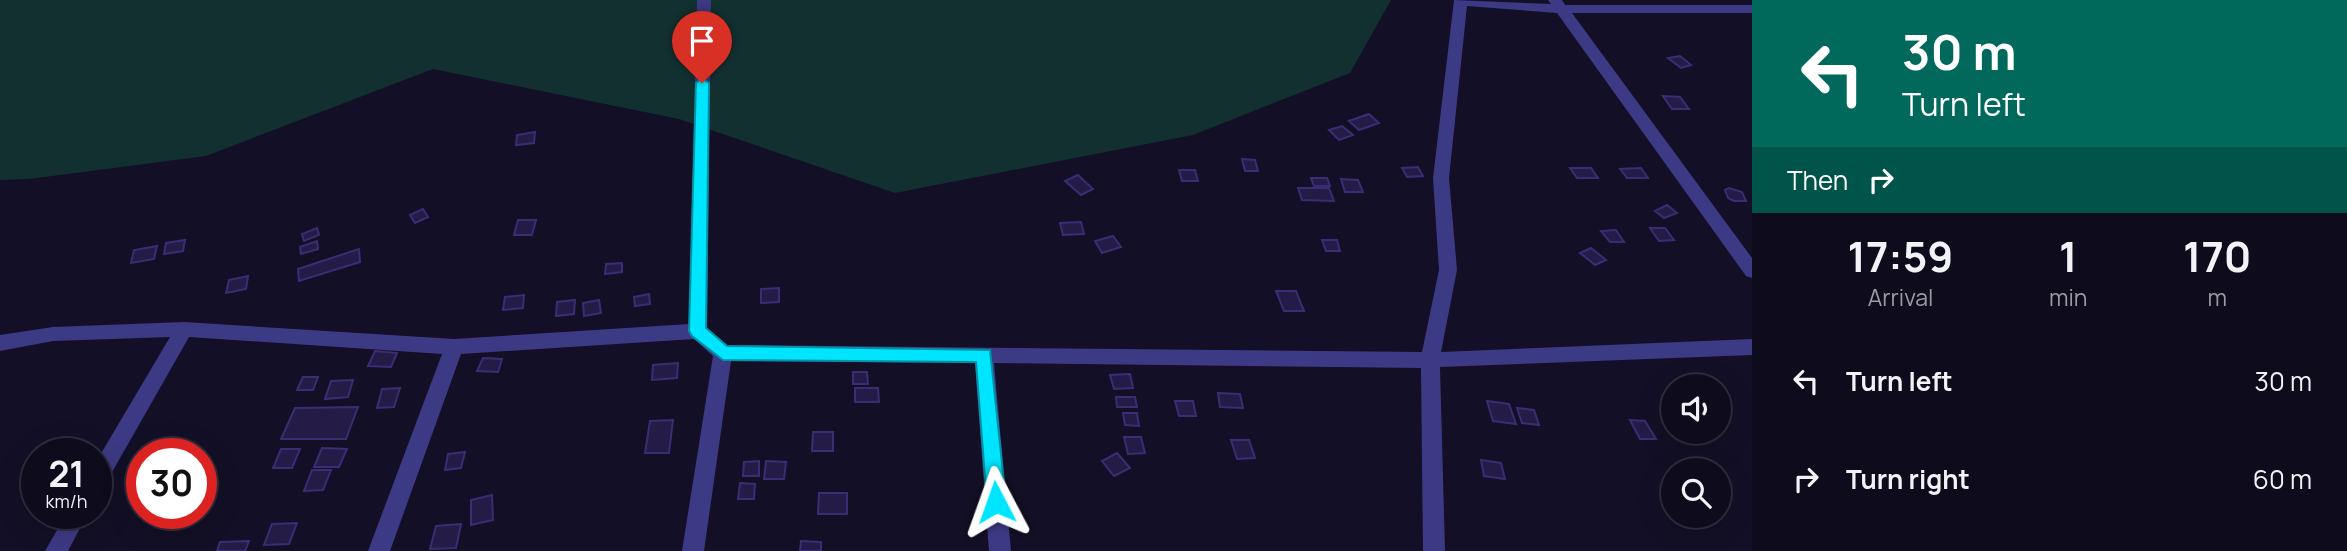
<!DOCTYPE html>
<html lang="en">
<head>
<meta charset="utf-8">
<style>
	body { margin:0; font-family:Manrope,sans-serif; background:#1c1929; color:#f1f3f6; height:100vh; display:flex; flex-direction:column; font-size:26px; white-space:nowrap }
	* { box-sizing:border-box; margin:0 }
	p { font-size:23px; color:#9b9ba3 }
	.icon { flex:none; width:38px; height:38px; fill:none; stroke:currentColor; stroke-width:2; stroke-linecap:round; stroke-linejoin:round }
	.map { position:relative; flex:1; overflow:hidden }
	.panel { display:flex; flex-direction:column; background:#0e0b1c; width:595px }
	.panel>* { flex:none }
	.banner { background:#00695c; color:#fff; overflow:hidden }
	.buttons { position:absolute; left:1661px; top:374px; display:grid; gap:14px }
	.buttons a { display:grid; place-items:center; width:70px; height:70px; border-radius:50%; background:#0e0b1c; box-shadow:0 7px 28px #0002,0 0 0 2px #2e2b3b; font-size:35px }
	.speed { position:absolute; left:21px; top:438px; display:flex; gap:14px; font-size:35px; font-weight:700; text-align:center }
	.speed>* { display:grid; place-content:center; width:91px; height:91px; border-radius:50%; background:#0e0b1c; box-shadow:0 7px 28px #0002,0 0 0 2px #2e2b3b; line-height:1 }
	.speed small { font-size:18px; font-weight:400 }
	.speed .limit { border:10px solid #d22; background:#fff; color:#111 }
	.pin { position:absolute; display:grid; place-items:center; width:60px; height:60px; color:#fff; margin:-72px -30px; border-radius:50% 50% 50% 0; rotate:-45deg; box-shadow:0 0 7px #0007 }
	.pin .icon { rotate:45deg }
	.me { position:absolute; width:77px; margin:-38px; rotate:356deg; stroke-linejoin:round; filter:drop-shadow(0 0 5px #0008) }
	.turn { display:flex; align-items:center; gap:24px; height:147px; padding:0 35px; font-size:32px }
	.turn .icon { width:91px; height:91px; stroke-width:2.5 }
	.turn b { display:block; font-size:49px; line-height:60px }
	.then { display:flex; align-items:center; height:66px; padding:0 35px; background:#0003; gap:14px; font-size:26px }
	.eta { display:flex; justify-content:space-evenly; align-items:center; height:119px; text-align:center }
	.eta b { font-size:42px; font-weight:700; line-height:49px }
	ul { padding:0; list-style:none }
	li { display:flex; align-items:center; gap:21px; height:98px; padding:0 35px }
	li div { flex:1 }
	li b { display:block; font-size:26px }
	li em { font-style:normal }
	main { display:flex; flex:1; min-height:0 }
	.map>svg:first-child { display:block }
</style>
</head>
<body>
<main>
<div class="map">
<svg width="1752" height="551" viewBox="0 0 1752 551">
	<rect width="100%" height="100%" fill="#130f26"/>
	<!-- green -->
	<path fill="#12302f" d="M0,0H1391L1350,73L1193,135L895,193L679,119L433,69L206,156L29,179L0,180Z"/>
	<!-- building -->
	<path fill="#241b47" stroke="#3b2d73" stroke-width="2" d="M1680,56L1691,65L1681,68L1668,58Z
		M1663,96L1680,97L1689,109H1672Z
		M1369,114L1379,123L1359,130L1349,121Z
		M1342,126L1353,135L1339,140L1329,130Z
		M535,132L534,143L516,145L517,135Z
		M1242,159L1255,160L1258,171H1245Z
		M1418,167L1423,176L1407,177L1402,168Z
		M1570,168H1591L1598,178H1577Z
		M1641,168L1648,178H1627L1620,169Z
		M1179,170H1195L1198,181H1182Z
		M1078,175L1093,189L1081,195L1065,181Z
		M1311,178H1327L1330,186H1314Z
		M1341,179L1358,180L1363,192H1345Z
		M1298,188H1329L1334,201L1302,200Z
		M1729,188L1742,192L1746,201H1734L1728,198L1725,190Z
		M1667,205L1677,213L1664,218L1655,211Z
		M423,209L428,217L415,223L410,215Z
		M518,220H536L532,235H514Z
		M1081,222L1084,234L1063,235L1060,223Z
		M317,228L319,235L304,241L302,234Z
		M1650,228H1665L1674,240L1659,241Z
		M1616,230L1624,242H1610L1601,231Z
		M1113,236L1121,247L1102,253L1095,241Z
		M185,240L183,251L164,254L166,243Z
		M1322,240H1337L1340,251H1326Z
		M317,241L318,249L301,254L300,247Z
		M157,246L154,259L131,263L134,250Z
		M1591,248L1606,260L1595,265L1580,253Z
		M359,249L360,262L299,281L298,269Z
		M622,263V272L605,274L606,264Z
		M248,276L246,289L226,293L229,280Z
		M779,288V302L761,303V289Z
		M1276,291H1296L1304,311H1284Z
		M649,294L650,304L635,306L634,297Z
		M524,295L523,308L503,310L505,297Z
		M575,300L574,314L556,316L557,302Z
		M599,300L601,313L584,316L583,303Z
		M375,351L397,353L391,367L368,366Z
		M483,358L502,359L498,372L477,371Z
		M678,363L677,378L652,380L653,365Z
		M853,372H867L868,384H853Z
		M1130,374L1133,388L1114,389L1110,375Z
		M303,377H318L313,390H297Z
		M353,380L348,397L325,399L331,381Z
		M400,388L394,407L377,408L382,389Z
		M855,388H878L879,402H855Z
		M1218,393L1240,394L1243,408L1220,407Z
		M1116,397H1135L1137,407H1117Z
		M1175,401H1193L1196,416H1179Z
		M1487,401L1509,404L1516,424L1493,421Z
		M358,407L346,439H281L295,408Z
		M1517,408L1534,410L1539,425L1522,423Z
		M1123,413H1137L1139,426L1125,425Z
		M673,420L669,453H645L650,421Z
		M1630,420L1645,421L1656,439H1640Z
		M813,432H833V451H812Z
		M1124,437H1141L1145,453L1128,454Z
		M1231,440H1249L1255,458L1237,459Z
		M322,448L347,449L339,467H314Z
		M281,449H300L292,468H273Z
		M465,452L461,468L445,470L448,454Z
		M1117,453L1130,468L1114,476L1102,461Z
		M1481,460L1501,463L1505,479L1484,476Z
		M759,461V476H743L744,462Z
		M766,461L786,462L784,479H764Z
		M312,470H331L323,490L304,491Z
		M740,483L755,484L754,499H738Z
		M819,493H847V514H818Z
		M492,495L493,520L471,525V500Z
		M297,523L289,544L264,545L272,524Z
		M461,524L456,548L430,549L436,526Z
		M249,541L245,551H217L220,542Z
		M801,541L821,542V551H800Z"/>
	<g fill="none" stroke-linecap="round" stroke-linejoin="round">
		<!-- minor -->
		<path fill="#3d3a85" fill-rule="evenodd" d="M697,0H711L707,328L727,345L1422,352L1439,270L1433,178L1454,0L1551,4L1548,0H1562L1565,5H1752V13H1572L1752,258V278L1746,276L1557,13L1467,6L1449,178L1457,270L1441,352L1752,339V355L1440,367L1445,551H1423L1421,368L994,363L1011,551H989L975,363L731,361L704,551H682L713,356L694,339L461,354L390,551H368L442,354L189,337L103,488L96,490V462L170,337L53,341L0,351V335L53,327L184,322L454,339L689,324Z
			M67,513H88L68,551H45Z"/>
	</g>
	<!-- route -->
	<path fill="#00e5ff" stroke="#0095a6" stroke-width="2" d="M702,78L709,83L706,328L727,346L990,350L1006,502L1003,508L996,511L989,508L987,502L976,362L723,360L692,336L689,331L696,83Z"/>
</svg>
<div class="buttons">
<a><svg class="icon" aria-label="sound" viewBox="0 0 24 24"><path d="M4 9h4l5-4v14l-5-4H4zM17 9q2 3 0 6"/></svg></a>
<a><svg class="icon" aria-label="search" viewBox="0 0 24 24"><circle cx="10" cy="10" r="6"/><path d="M15 15l6 6"/></svg></a>
</div>
<div class="speed"><div>21<small>km/h</small></div><div class="limit">30</div></div>
<div class="pin" style="left:702px;top:83px;background:#d93025"><svg class="icon" aria-label="arrive" viewBox="0 0 24 24"><path d="M6 21V4h12l-3 4 3 4H6"/></svg></div>
<svg class="me" style="left:996px;top:502px" viewBox="-20 -20 40 40"><path d="M0-17L14 15 0 8-14 15z" fill="#00e5ff" stroke="#fff" stroke-width="4"/></svg>
</div>
<section class="panel">
<div class="banner">
<div class="turn"><svg class="icon" aria-label="left" viewBox="0 0 24 24"><path d="M17 20v-9H6M10 6l-5 5 5 5"/></svg><div><b>30 m</b>Turn left</div></div>
<div class="then">Then<svg class="icon" aria-label="right" viewBox="0 0 24 24"><path d="M7 20v-9h11M14 6l5 5-5 5"/></svg></div>
</div>
<div class="eta">
<div><b>17:59</b><p>Arrival</p></div>
<div><b>1</b><p>min</p></div>
<div><b>170</b><p>m</p></div>
</div>
<ul>
<li><svg class="icon" aria-label="left" viewBox="0 0 24 24"><path d="M17 20v-9H6M10 6l-5 5 5 5"/></svg><div><b>Turn left</b></div><em>30 m</em></li>
<li><svg class="icon" aria-label="right" viewBox="0 0 24 24"><path d="M7 20v-9h11M14 6l5 5-5 5"/></svg><div><b>Turn right</b></div><em>60 m</em></li>
</ul>
</section>
</main>
</body>
</html>
